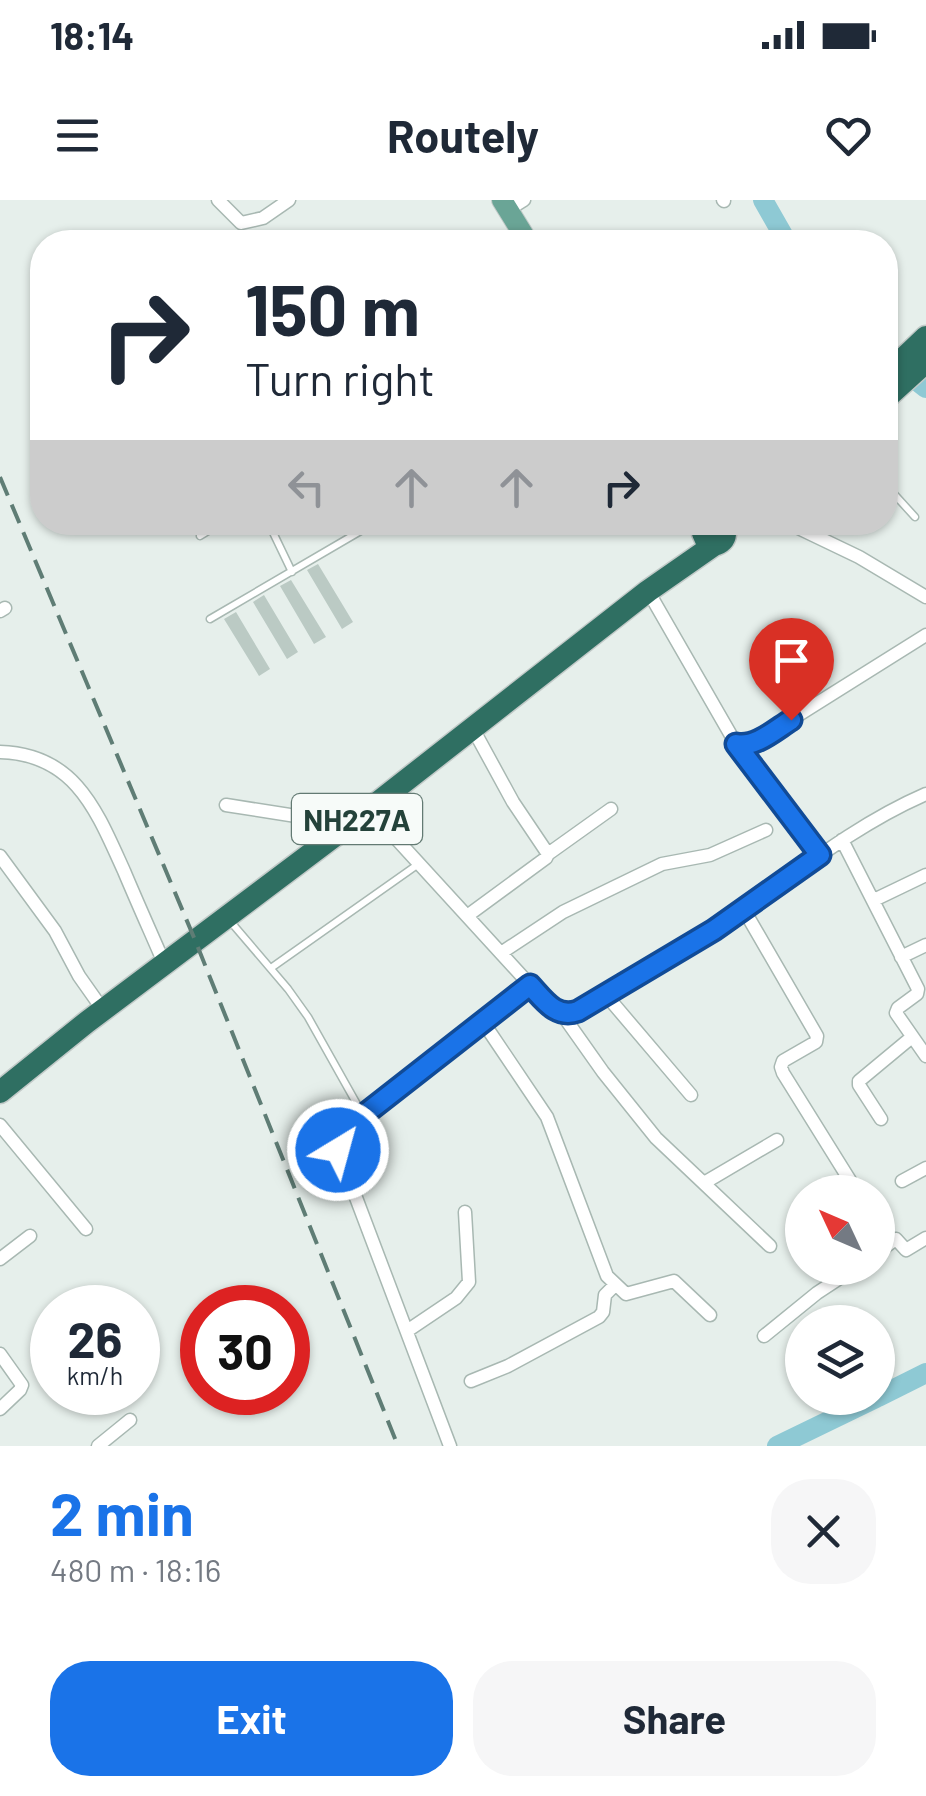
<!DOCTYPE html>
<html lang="en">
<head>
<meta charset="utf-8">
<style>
	body { margin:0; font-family:Barlow,sans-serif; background:#f6f6f7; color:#1f2937; height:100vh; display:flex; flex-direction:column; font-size:38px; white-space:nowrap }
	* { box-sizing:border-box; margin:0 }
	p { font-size:32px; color:#747a83 }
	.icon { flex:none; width:55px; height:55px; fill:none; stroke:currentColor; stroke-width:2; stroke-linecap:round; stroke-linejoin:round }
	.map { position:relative; height:1246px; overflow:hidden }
	.panel { display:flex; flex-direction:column; background:#fff; flex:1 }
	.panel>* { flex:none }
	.top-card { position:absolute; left:30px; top:30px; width:868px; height:305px; border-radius:40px; box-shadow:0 2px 8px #0004; background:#fff; color:#1f2937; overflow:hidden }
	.needle { width:65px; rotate:314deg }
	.buttons { position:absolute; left:785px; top:975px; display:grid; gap:20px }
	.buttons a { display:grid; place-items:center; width:110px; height:110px; border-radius:50%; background:#fff; box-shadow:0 2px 8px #0004; font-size:50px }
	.speed { position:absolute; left:30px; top:1085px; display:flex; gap:20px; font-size:50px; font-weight:700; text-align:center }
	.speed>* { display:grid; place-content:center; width:130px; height:130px; border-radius:50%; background:#fff; box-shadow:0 2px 8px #0004; line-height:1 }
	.speed small { font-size:25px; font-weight:400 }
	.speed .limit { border:15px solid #d22; background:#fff; color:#111 }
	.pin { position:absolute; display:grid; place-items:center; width:85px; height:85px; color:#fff; margin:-102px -42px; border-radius:50% 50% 50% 0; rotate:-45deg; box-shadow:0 0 10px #0007 }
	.pin .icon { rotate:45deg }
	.me { position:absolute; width:110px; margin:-55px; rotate:37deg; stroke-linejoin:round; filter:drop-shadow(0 0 8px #0008) }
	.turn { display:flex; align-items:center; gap:35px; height:210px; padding:0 50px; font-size:45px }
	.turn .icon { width:130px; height:130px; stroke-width:2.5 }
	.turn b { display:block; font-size:70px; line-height:85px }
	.lanes { display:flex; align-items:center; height:95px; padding:0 50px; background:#0003; justify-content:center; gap:50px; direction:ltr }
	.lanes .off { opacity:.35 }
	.round { display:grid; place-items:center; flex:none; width:105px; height:105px; border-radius:40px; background:#f6f6f7 }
	.headline { display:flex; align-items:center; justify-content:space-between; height:170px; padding:0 50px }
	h1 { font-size:60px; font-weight:700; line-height:75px; color:#1a73e8 }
	.cta { display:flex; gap:20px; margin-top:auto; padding:20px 50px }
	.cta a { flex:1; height:115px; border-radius:40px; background:#1a73e8; color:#fff; font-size:40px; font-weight:700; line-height:115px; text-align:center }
	.cta a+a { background:#f6f6f7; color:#1f2937 }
	.status { display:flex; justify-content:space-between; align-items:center; height:70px; padding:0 50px; background:#fff; direction:ltr }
	.status svg { height:28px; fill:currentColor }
	header { display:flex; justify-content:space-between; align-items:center; height:130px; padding:0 50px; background:#fff; font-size:45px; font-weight:700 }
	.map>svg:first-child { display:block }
</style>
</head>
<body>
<div class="status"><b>18:14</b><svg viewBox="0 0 49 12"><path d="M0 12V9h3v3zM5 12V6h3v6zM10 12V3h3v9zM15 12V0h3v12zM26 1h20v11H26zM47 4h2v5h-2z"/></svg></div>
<header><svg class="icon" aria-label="menu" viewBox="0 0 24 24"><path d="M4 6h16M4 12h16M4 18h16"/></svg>Routely<svg class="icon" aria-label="heart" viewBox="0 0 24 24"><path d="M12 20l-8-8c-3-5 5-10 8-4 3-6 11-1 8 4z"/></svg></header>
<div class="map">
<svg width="926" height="1246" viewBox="0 0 926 1246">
	<rect width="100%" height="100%" fill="#e6efeb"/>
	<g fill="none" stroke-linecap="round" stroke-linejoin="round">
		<!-- river -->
		<path stroke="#8ec9d4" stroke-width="20" d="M763,0L787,42
			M885,156L926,188
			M878,1197L926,1173
			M777,1246L876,1198"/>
	</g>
	<!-- building -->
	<path fill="#bbcac4" d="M318,364L353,422L342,429L307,370Z
		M291,380L326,437L314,444L280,386Z
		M264,395L298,452L287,459L253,402Z
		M236,412L270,469L259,476L224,419Z"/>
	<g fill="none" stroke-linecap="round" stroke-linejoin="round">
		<!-- lane casing -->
		<g stroke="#a8b8b2" stroke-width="9">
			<path id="lane" d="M885,284L915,317
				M268,322L292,372
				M200,336L223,322
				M210,419L376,322
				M230,721L288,789L308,817L363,915
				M271,768L417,665"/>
		</g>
		<!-- street casing -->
		<g stroke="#a8b8b2" stroke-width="15">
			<path id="street" d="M218,0L241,23L263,18L289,0
				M723,0L724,1
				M508,10L524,0
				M786,322L859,357L926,397
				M648,391L736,544L744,546L757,541L926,435
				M0,411L5,408
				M736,544L820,655
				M0,552C76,554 97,612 124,671C137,702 151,733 164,763
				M226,605L347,624
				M369,609L551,808L562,814L578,811C634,778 691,747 744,710C803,668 859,623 926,594
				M842,640L918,789L917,794L898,808L896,813L926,856
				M548,654L611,609
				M0,656L55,731L79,776L103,810
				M874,700L926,675
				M744,710L817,836L816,842L783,861L781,867L783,873L854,987
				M467,716L546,658L548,654L513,602L472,527
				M501,753L563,712L662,664L710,655L766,630
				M901,757L926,745
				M606,795L691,895
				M562,814L603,872L656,938L770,1046
				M483,822L547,917L607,1076L626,1094L674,1081L710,1115
				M881,919L859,885V881L912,837
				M0,925L86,1029
				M902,981L926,968
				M704,983L777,940
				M878,1052L896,1039L906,1050L926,1038
				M0,1059L30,1036
				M407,1131L456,1098L469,1082L465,1012
				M764,1136L817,1093L855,1068
				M0,1154L22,1185L20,1190L0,1209
				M471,1181L508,1166L599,1117L603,1112L605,1095L615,1085
				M98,1246L130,1220
				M450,1246L338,950L337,941L342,931L530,785"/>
		</g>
		<!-- primary casing -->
		<g stroke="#c2cac8" stroke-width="22">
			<path id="primary" d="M502,0L528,42"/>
		</g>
		<!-- highway casing -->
		<g stroke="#c2cac8" stroke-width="25">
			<path id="highway" d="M885,176L926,137
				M885,199L926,162
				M0,892L87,822L349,625L648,391L714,345C728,342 729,327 715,323L707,326L703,333L707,342L714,345"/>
		</g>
		<!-- lane -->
		<use href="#lane" stroke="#fff" stroke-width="6"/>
		<!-- street -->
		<use href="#street" stroke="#fff" stroke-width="12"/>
		<!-- primary -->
		<use href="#primary" stroke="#6aa596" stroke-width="20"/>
		<!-- highway -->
		<use href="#highway" stroke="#2f6f62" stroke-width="22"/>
		<!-- rail -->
		<path stroke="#5f7d75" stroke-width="4" stroke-dasharray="20 10" stroke-linecap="butt" d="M0,277L195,740L398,1246"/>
	</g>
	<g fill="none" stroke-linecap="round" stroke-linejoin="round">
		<!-- route casing -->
		<g stroke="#114b97" stroke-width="25">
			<path id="route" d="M338,950L337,941L342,932L530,785C544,800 556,819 578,811L714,730L820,655L736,544C755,548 775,530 791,520"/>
		</g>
		<!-- route -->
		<use href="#route" stroke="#1a73e8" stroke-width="18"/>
	</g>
	<g text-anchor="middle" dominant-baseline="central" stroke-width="8" stroke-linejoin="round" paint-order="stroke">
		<!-- shield labels -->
		<rect fill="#f7fbf9" stroke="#637a73" stroke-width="2.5" x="292" y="594" width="130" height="50" rx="8"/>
		<g font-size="30" font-weight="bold" fill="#24423a">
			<text x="357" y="619">NH227A</text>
		</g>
	</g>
</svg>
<div class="buttons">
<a><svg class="needle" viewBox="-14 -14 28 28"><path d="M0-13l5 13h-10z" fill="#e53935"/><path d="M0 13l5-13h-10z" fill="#747a83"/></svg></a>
<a><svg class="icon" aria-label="layers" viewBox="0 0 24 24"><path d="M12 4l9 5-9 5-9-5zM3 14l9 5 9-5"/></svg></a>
</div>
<div class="speed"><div>26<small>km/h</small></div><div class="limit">30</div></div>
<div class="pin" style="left:791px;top:520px;background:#d93025"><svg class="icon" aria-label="arrive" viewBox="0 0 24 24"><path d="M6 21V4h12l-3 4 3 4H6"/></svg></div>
<svg class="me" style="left:338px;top:950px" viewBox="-20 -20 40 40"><circle r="17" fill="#1a73e8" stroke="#fff" stroke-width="3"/><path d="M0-11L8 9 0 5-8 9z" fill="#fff"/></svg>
<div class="top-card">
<div class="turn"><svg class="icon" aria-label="right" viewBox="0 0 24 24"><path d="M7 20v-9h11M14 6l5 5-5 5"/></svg><div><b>150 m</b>Turn right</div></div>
<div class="lanes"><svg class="icon off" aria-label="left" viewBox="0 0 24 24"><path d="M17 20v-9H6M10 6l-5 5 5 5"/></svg><svg class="icon off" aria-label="ahead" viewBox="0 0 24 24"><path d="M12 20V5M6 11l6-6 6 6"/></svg><svg class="icon off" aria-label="ahead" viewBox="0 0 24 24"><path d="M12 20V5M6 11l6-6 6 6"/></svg><svg class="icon" aria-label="right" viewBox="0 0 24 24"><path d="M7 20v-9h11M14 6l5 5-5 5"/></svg></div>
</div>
</div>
<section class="panel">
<div class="headline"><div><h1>2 min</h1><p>480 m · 18:16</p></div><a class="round"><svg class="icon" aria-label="close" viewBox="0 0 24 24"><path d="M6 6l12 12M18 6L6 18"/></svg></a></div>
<div class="cta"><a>Exit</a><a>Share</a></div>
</section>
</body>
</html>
